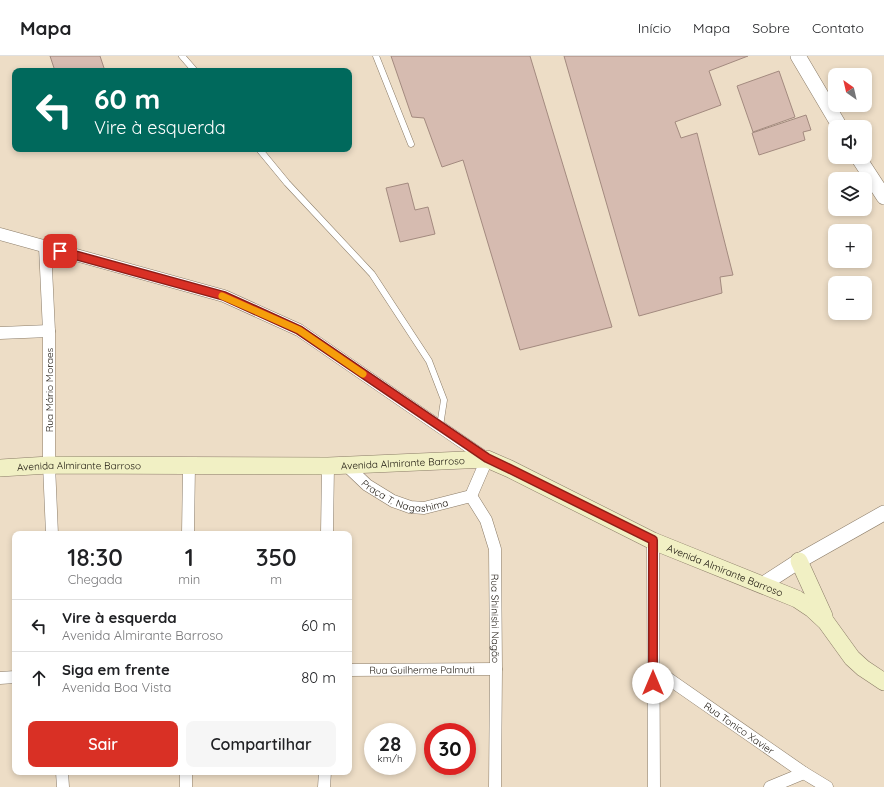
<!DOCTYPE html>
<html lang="pt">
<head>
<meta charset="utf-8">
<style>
	body { margin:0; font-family:Quicksand,sans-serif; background:#f6f6f6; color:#202124; height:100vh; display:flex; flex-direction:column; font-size:15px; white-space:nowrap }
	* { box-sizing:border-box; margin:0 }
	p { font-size:13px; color:#757577 }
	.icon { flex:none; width:22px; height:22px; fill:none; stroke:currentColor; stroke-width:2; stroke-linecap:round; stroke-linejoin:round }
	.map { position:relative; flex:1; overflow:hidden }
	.details { position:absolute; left:12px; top:475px; width:340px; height:244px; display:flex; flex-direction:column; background:#fff; border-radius:8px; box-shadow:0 2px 6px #0003 }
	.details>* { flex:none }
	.guide { position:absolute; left:12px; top:12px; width:340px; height:84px; border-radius:8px; box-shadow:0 2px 6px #0003; background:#00695c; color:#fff; overflow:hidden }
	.needle { width:26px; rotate:326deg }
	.tools { position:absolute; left:828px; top:12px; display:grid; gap:8px }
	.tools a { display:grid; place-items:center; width:44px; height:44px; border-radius:8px; background:#fff; box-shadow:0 2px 6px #0003; font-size:20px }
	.speed { position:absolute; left:364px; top:667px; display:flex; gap:8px; font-size:20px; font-weight:700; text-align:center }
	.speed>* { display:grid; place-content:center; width:52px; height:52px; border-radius:50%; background:#fff; box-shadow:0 2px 6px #0003; line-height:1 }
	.speed small { font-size:10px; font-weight:400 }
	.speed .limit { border:6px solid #d22; background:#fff; color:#111 }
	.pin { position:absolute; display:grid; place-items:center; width:34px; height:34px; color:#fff; margin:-17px; border-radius:8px; box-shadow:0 2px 6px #0006 }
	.me { position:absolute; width:44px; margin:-22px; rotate:0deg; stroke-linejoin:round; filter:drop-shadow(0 0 3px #0008) }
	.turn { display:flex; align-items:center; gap:14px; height:84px; padding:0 16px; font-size:18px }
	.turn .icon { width:52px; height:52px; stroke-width:2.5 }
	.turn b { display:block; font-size:28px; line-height:34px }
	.eta { display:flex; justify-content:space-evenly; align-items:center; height:68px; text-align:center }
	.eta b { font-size:24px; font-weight:600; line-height:28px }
	.cta { display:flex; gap:8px; margin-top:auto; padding:8px 16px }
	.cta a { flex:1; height:46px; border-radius:8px; background:#d93025; color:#fff; font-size:16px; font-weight:600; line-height:46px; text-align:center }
	.cta a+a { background:#f6f6f6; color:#202124 }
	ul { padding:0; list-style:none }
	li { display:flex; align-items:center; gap:12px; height:52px; padding:0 16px; border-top:1px solid #e0e0e0 }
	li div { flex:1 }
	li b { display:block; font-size:15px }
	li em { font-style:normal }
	header { display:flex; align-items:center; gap:24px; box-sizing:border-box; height:56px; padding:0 20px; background:#fff; border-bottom:1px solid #e0e0e0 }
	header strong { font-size:19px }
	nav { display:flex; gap:22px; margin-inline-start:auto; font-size:14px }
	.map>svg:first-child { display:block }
</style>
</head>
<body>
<header>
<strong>Mapa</strong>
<nav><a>Início</a><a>Mapa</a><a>Sobre</a><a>Contato</a></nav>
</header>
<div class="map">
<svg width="884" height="731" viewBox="0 0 884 731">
	<rect width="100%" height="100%" fill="#edddc6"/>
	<!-- building -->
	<path fill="#d6bbb0" stroke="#a38a7f" d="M50,0H100L105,15H55Z
		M391,0H530L612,271L520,294L463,104L442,111L424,62L412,61Z
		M564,0H748L709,15L721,49L675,66L681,82L697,77L733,219L720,221L722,237L639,260Z
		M779,15L795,61L753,76L737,30Z
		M806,59L811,74L803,76L805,84L759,99L752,77Z
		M408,127L415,154L428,151L435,178L400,186L386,132Z"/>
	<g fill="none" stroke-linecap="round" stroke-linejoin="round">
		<!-- service casing -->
		<g stroke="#8b7c68" stroke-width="7">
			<path id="service" d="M182,0L195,15
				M376,0L411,88
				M259,93L287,127L372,218L429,305L444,344L440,370"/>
		</g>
		<!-- minor casing -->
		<g stroke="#8b7c68" stroke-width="13">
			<g id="minor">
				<path d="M0,178L224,240L299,274L487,403L471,440"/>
				<path d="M45,191L49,275V409L52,478"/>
				<path d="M0,277L49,275"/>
				<path id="s1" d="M346,409L367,429L393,445L410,451L424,452L471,440"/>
				<path id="s2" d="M471,440L486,464L495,493L496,613L495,731"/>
				<path d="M188,478L189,410"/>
				<path d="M327,478L328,410"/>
				<path d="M653,485L654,731"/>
				<path id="s3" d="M653,612L804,717L827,731"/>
				<path id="s4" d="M349,614L496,613"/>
				<path d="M0,622L15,621"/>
				<path d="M62,716L63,731"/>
				<path d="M186,731V716"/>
				<path d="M324,731L325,716"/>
				<path d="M770,731L804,717"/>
			</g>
		</g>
		<!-- tertiary casing -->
		<g stroke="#8b7c68" stroke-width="16">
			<path id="tertiary" d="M798,0L840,71
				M858,101L884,141
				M762,529L799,505L884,457"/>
		</g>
		<!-- secondary casing -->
		<g stroke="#8b7c68" stroke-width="18">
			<g id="secondary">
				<path id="s5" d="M0,412L49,409L328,410L487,403L510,413L653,485L797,543L812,553L826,566L852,602L863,612L884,626"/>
				<path d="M799,505L824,560"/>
			</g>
		</g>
		<!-- service -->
		<use href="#service" stroke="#fff" stroke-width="6"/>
		<!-- minor -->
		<use href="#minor" stroke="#fff" stroke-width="12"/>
		<!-- tertiary -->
		<use href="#tertiary" stroke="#fff" stroke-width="15"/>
		<!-- secondary -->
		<use href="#secondary" stroke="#f1f0c4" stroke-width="17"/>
	</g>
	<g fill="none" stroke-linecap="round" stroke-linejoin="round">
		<!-- route casing -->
		<g stroke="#8d1f18" stroke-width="10">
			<path id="route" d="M60,195L224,240L299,274L487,402L510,413L653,484V627"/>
		</g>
		<!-- route -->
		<use href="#route" stroke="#d93025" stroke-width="7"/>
		<!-- slow -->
		<path stroke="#f59e0b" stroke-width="7" d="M222,240L299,274L363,318"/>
	</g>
	<g text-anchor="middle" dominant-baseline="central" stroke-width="3" stroke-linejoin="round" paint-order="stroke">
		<!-- street labels -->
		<g font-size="10" fill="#19130b" stroke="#fff">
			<text transform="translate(49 334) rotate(-90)">Rua Mário Moraes</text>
			<text stroke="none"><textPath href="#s5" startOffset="403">Avenida Almirante Barroso</textPath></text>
			<text stroke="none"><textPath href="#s5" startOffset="79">Avenida Almirante Barroso</textPath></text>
			<text stroke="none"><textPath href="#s1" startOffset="70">Praça T. Nagashima</textPath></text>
			<text stroke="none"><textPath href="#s5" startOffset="750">Avenida Almirante Barroso</textPath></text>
			<text stroke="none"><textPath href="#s2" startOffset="128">Rua Shinishi Nagão</textPath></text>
			<text stroke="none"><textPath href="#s4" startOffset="73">Rua Guilherme Palmuti</textPath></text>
			<text stroke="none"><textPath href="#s3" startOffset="105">Rua Tonico Xavier</textPath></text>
		</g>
	</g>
</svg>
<div class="tools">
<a><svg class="needle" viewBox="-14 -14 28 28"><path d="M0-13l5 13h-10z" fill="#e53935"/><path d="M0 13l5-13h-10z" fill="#757577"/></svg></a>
<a><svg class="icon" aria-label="sound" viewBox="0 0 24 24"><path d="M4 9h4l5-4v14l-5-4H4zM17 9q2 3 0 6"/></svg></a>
<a><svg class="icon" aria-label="layers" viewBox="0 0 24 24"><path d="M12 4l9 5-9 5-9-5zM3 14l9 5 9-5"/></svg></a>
<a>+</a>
<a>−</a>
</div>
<div class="speed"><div>28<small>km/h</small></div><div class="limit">30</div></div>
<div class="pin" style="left:60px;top:195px;background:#d93025"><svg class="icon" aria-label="arrive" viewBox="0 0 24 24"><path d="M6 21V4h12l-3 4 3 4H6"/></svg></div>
<svg class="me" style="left:653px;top:627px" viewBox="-20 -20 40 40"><circle r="19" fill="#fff"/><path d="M0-13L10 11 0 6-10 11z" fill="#d93025"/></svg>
<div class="guide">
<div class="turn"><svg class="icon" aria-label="left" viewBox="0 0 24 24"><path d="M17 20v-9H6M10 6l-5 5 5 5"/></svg><div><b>60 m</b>Vire à esquerda</div></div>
</div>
<section class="details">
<div class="eta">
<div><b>18:30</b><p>Chegada</p></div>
<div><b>1</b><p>min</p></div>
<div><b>350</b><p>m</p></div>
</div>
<ul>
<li><svg class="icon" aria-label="left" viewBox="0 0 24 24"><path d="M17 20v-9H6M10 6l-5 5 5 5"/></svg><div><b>Vire à esquerda</b><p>Avenida Almirante Barroso</p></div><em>60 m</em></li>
<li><svg class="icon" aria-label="ahead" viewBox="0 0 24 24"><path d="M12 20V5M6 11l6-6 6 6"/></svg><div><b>Siga em frente</b><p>Avenida Boa Vista</p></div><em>80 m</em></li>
</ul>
<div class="cta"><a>Sair</a><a>Compartilhar</a></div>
</section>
</div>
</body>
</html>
